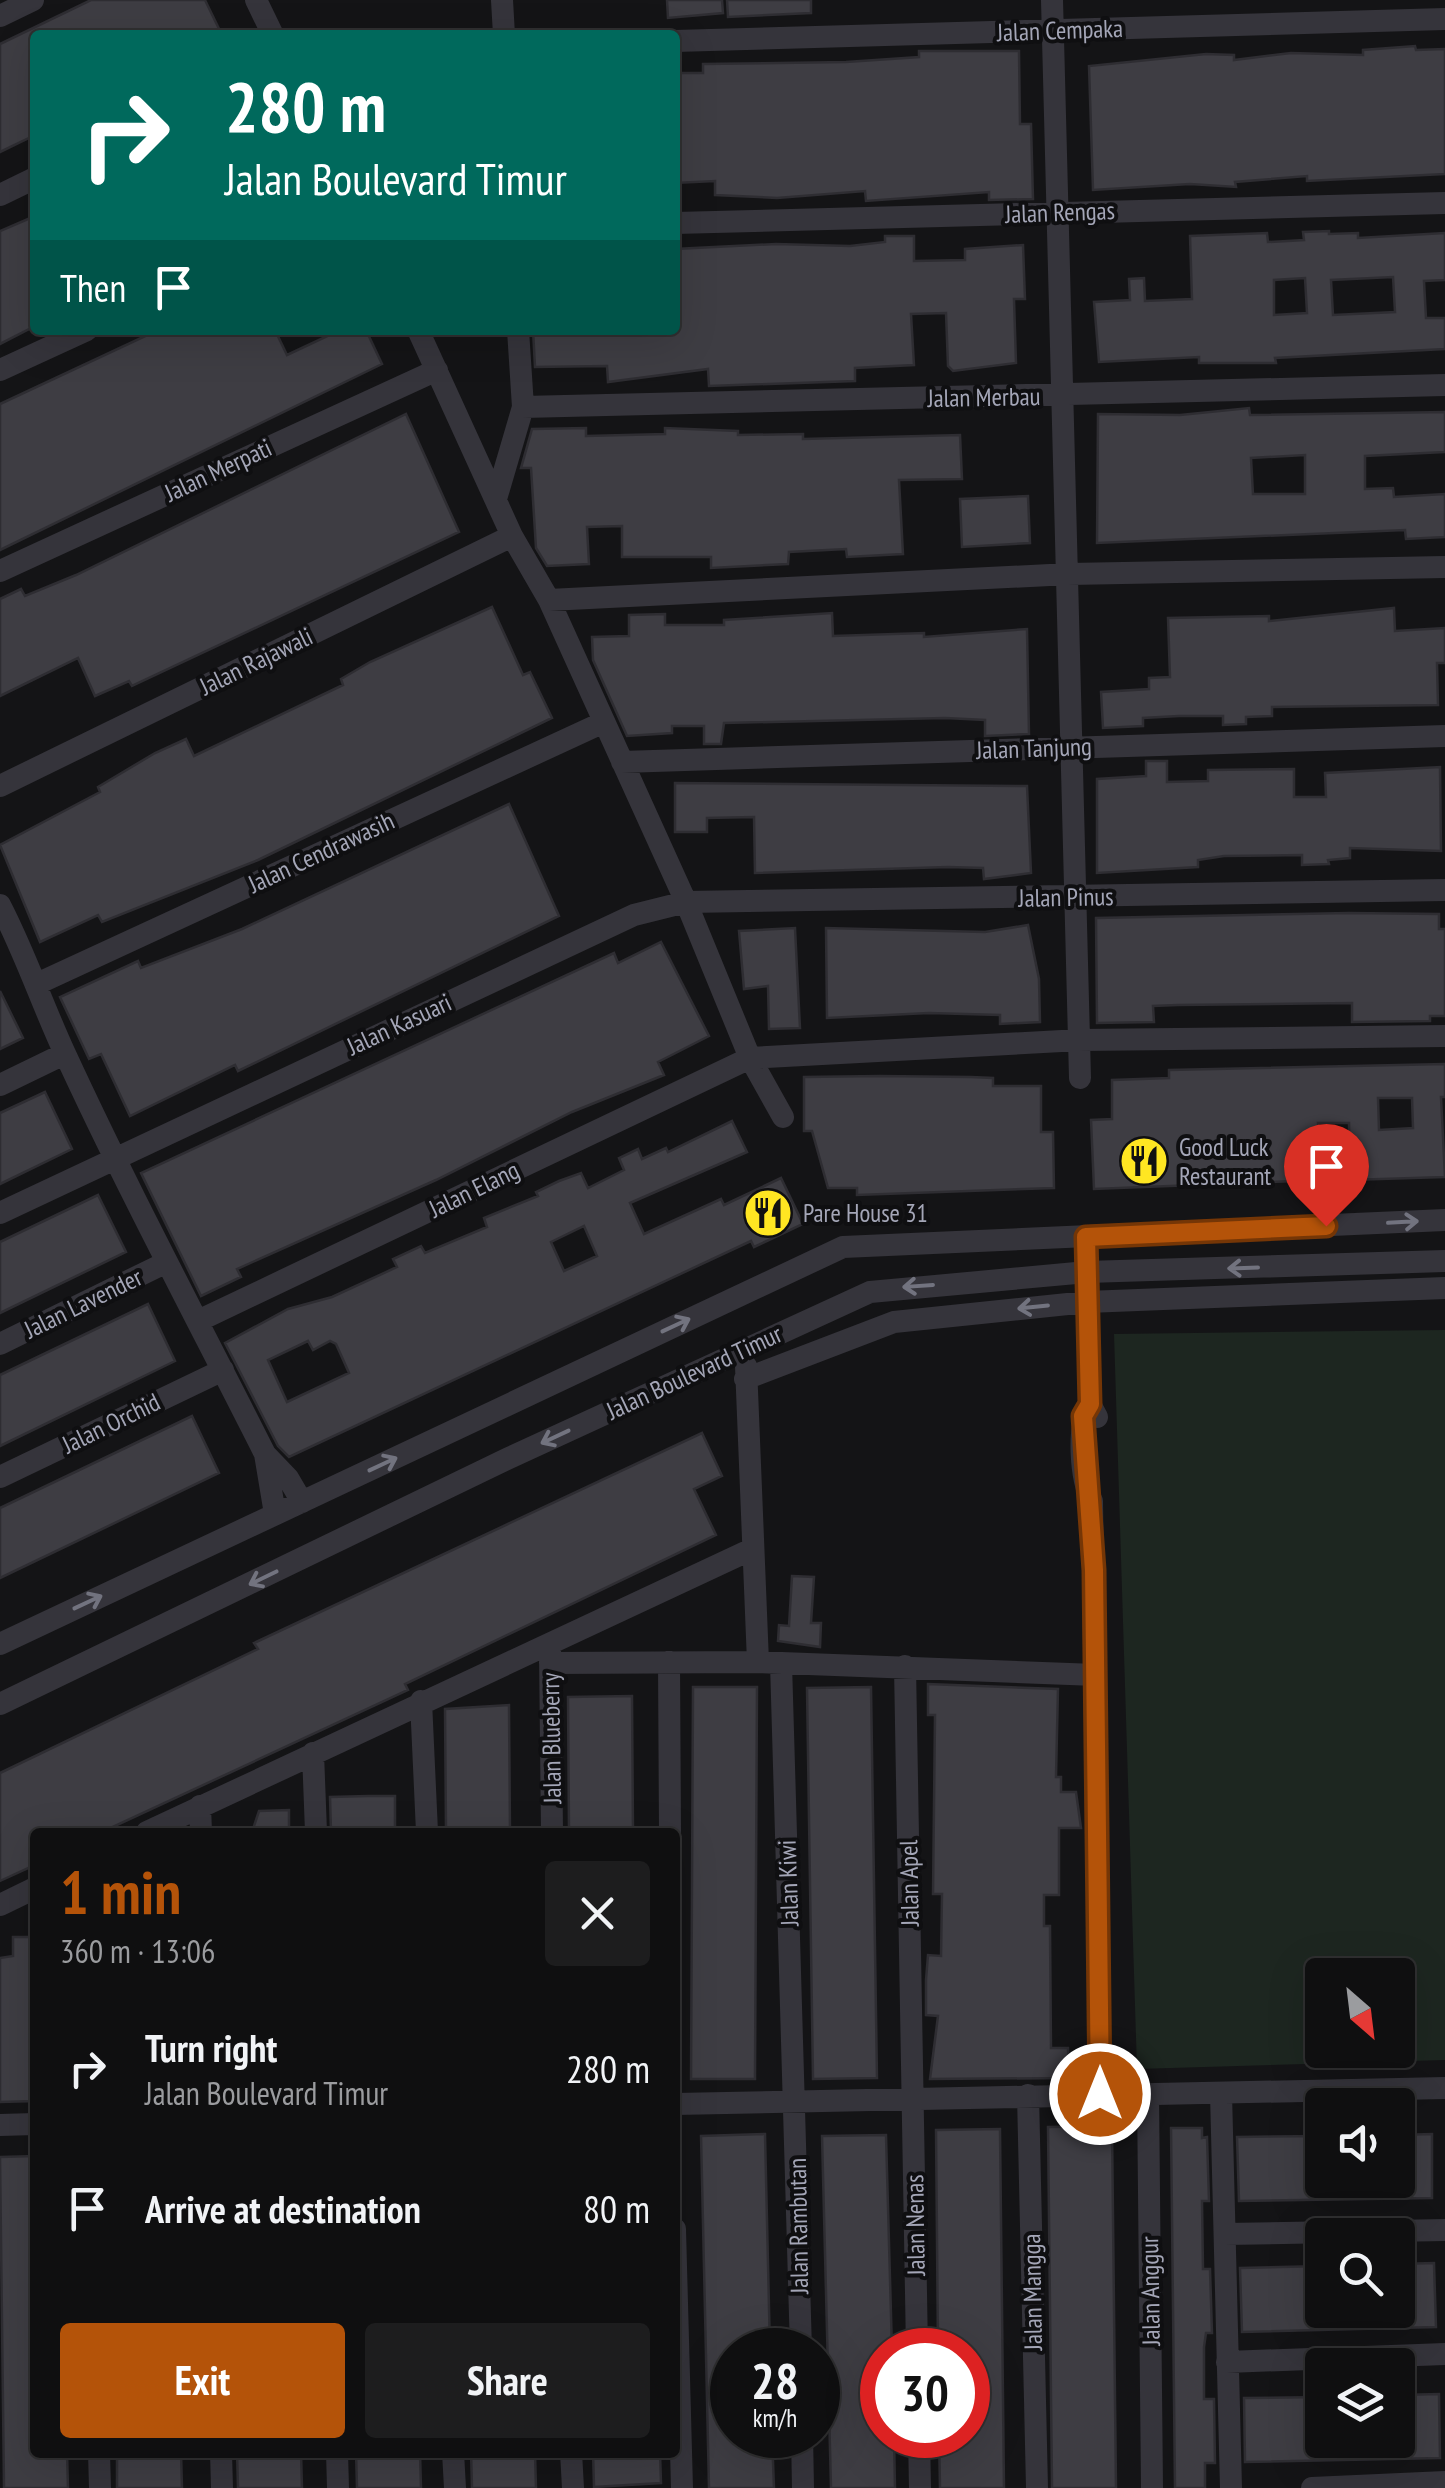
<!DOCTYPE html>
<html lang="en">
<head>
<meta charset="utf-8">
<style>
	body { margin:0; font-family:"PT Sans Narrow",sans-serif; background:#1d1d1e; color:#f1f3f6; height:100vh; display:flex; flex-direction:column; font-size:38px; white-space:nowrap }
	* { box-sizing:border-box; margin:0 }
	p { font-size:32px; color:#9b9c9f }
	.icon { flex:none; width:55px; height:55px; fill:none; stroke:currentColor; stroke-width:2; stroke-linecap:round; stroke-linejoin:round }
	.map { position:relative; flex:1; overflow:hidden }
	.sheet { position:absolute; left:30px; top:1828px; width:650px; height:630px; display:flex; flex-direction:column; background:#0f0f10; border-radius:10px; box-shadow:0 10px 40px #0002,0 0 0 2px #2f2f30 }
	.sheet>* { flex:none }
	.hud { position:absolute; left:30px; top:30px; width:650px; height:305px; border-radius:10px; box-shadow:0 10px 40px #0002,0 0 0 2px #2f2f30; background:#00695c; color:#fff; overflow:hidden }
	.needle { width:65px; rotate:152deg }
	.buttons { position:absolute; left:1305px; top:1958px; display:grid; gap:20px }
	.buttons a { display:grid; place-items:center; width:110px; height:110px; border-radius:10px; background:#0f0f10; box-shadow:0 10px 40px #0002,0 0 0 2px #2f2f30; font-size:50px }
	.speed { position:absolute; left:710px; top:2328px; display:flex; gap:20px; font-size:50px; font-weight:700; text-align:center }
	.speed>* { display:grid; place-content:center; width:130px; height:130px; border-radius:50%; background:#0f0f10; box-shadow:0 10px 40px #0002,0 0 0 2px #2f2f30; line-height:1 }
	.speed small { font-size:25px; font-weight:400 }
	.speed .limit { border:15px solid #d22; background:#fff; color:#111 }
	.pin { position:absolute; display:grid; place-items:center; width:85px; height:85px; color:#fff; margin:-102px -42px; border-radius:50% 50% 50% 0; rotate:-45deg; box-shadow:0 0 10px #0007 }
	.pin .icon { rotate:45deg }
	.me { position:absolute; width:110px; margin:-55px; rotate:0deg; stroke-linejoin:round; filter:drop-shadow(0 0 8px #0008) }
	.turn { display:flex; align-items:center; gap:35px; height:210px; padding:0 30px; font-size:45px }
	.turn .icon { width:130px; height:130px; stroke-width:2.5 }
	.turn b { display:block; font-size:70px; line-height:85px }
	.then { display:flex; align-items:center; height:95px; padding:0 30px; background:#0003; gap:20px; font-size:38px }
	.round { display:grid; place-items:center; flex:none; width:105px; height:105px; border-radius:10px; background:#1d1d1e }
	.head { display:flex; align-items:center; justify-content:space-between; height:170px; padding:0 30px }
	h1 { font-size:60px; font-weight:700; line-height:75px; color:#b45309 }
	.primary-button { display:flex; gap:20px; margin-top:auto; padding:20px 30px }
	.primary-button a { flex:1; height:115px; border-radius:10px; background:#b45309; color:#fff; font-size:40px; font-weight:700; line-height:115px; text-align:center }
	.primary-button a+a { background:#1d1d1e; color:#f1f3f6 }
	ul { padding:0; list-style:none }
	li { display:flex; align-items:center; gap:30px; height:140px; padding:0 30px }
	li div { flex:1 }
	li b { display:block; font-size:38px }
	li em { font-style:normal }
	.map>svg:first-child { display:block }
</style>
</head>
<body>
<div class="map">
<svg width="1445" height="2488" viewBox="0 0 1445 2488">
	<rect width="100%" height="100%" fill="#141416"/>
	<!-- green -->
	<path fill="#1d2620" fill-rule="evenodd" d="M1445,1330V2060L1137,2069L1114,1334ZM1322,1975H1398V2050H1322Z"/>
	<!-- building -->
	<path fill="#3e3d43" stroke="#2e2d32" stroke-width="2.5" fill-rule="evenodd" d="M91,0H205L222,35H35V135L0,152V44Z
		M667,0H722L723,13L668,18Z
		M727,0H811V13L728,17Z
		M1415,46L1416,50L1445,49V174L1307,181V176L1235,182L1236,187L1190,184L1093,190L1089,66L1206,54L1234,55V60L1291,53L1363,55V50Z
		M919,51H1019L1020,124H1031L1033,199L989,200V192L866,201L865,191L777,198L715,195V181L675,183V73H703V64L846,62L919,57Z
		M35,216V326L0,344V231Z
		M1329,231V234L1358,233V238L1445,233V280L1424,281L1426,318H1445V349L1275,358L1276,363H1199V357L1099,362L1094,302L1130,300L1129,279L1144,278L1145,301L1192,299L1190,236L1267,233L1268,242L1304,240L1303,232ZM1393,277L1395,312L1333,315L1331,280ZM1305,278L1307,313L1274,315V280Z
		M885,236H914V261L965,260V249L1023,245L1025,299H1014L1016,363L953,371L948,366L946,313L911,314L914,365L855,368V381L709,386L708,369L608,382L607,366L535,367L533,330H592V335L675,330V249L776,244L850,246L885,242Z
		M158,330H275L287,355L340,330H366L382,364L0,550V404Z
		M1249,408L1250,415L1445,412V452L1365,456V489L1393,488L1394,497L1445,494V537L1406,539L1405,530L1097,543L1098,414L1180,415ZM1305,455V494H1253L1251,458Z
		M406,414L459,532L132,686L129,681L95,696L78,658L0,696V599L21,589L25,596L76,575Z
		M586,428V436L665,434V428L738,431V435L803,434V439L960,435L962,479L899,480L903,554L847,557L846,549L789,552L788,564L711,568V557H622V526L587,527L589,564L547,566L536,548L531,468H521L532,429Z
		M1028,496L1030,543L962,547L960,499Z
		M492,607L523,675L530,672L552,718L258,860L102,922L98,915L40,942L0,845L100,792L98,787L155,753L186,739L194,756L343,685L341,679L370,662Z
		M1394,608L1395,631L1445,628V663H1437L1438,705L1272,707V716L1246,717V724L1223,725V716H1179L1143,718V726L1103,728L1101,692L1149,689V678L1170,677L1168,618L1269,616V621Z
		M832,613L833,636L924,633V637L1027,629L1029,734L985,736V720L945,718L724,723L721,744H704V726H672V733L627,736L593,660L592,637L629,636V615L665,614V625H724V620Z
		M1146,761H1167V782L1208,781V770L1294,769V797H1326L1325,773L1440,767L1441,851L1350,848V858L1328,860L1329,864L1302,865V855L1224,856L1198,860V867L1097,873V779L1146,776Z
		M675,783L1027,786L1031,873L984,879L983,868L948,867L755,873L754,817L707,818V832H675Z
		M509,804L559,916L238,1071L235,1065L130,1116L101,1054L89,1059L60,997L138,961L141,968L242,929Z
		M1349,913L1439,914V929H1445V1016H1430V1021L1352,1022V1003L1178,1005L1153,1006L1154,1022L1097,1023L1096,918Z
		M1028,925L1039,979L1040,1022L1000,1024V1015L929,1013L827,1018L826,928L985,932Z
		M795,928L800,1028L769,1029L768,986L744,989L739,931Z
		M661,942L709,1036L658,1062L664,1075L572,1112L436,1180L237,1269L241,1277L201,1296L141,1173L614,953L618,963Z
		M0,991L23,1038L0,1049Z
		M1445,1064V1097H1441L1445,1177L1350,1180L1349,1123H1318L1322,1180L1094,1189L1091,1120L1112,1119V1080L1169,1078V1070ZM1378,1098H1412L1413,1128L1379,1130Z
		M880,1076L971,1077L993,1078V1086H1041V1132H1053L1054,1188L857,1195V1188H828L812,1131H804V1077Z
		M45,1092L72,1149L0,1184V1113Z
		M732,1121L747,1152L630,1203L644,1234L721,1199L724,1205L781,1178L803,1224L754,1247L751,1241L289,1457L278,1446L225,1343L288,1309L332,1297L397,1267L393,1259L421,1246L425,1253L487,1227L484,1218L538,1196L536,1192L559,1181L581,1173L588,1188L624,1170L619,1158L638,1149L642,1159L666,1148L668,1152ZM584,1226L597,1256L564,1271L551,1242ZM308,1341L313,1350L330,1341L336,1344L349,1373L287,1402L268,1360Z
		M98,1195L126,1252L0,1313V1242Z
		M148,1304L175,1361L0,1446V1375Z
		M192,1416L219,1473L0,1578V1508Z
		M702,1433L722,1476L694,1489L716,1535L405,1684L408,1690L102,1832H35V1865L0,1881V1773L258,1649L254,1643Z
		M792,1576L814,1577L811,1623H821L820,1647L778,1641L779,1625L789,1626Z
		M928,1684L1058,1689L1056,1777H1061V1792H1076L1081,1828H1059V1895H1044V1926H1050L1051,2048H1068L1069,2078L930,2079L938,2016L926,2015V1980L928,1955L941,1956L942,1894H933L935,1715H928Z
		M693,1687H757L755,2079H691Z
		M871,1687L877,2078L813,2079L807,1688Z
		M632,1696L633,1832H569L568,1697Z
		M509,1705L510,1832H446L445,1709Z
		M368,1796H395V1832H331L330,1797Z
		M289,1810V1832H252L259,1811Z
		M13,1937H35V2101L0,2102V1958L13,1956Z
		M1112,2126L1116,2488H1052L1048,2127Z
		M1171,2128H1202V2138L1207,2137L1209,2201H1202L1203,2269H1210L1212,2333H1206L1204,2347V2399H1214L1215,2463H1205V2488H1175Z
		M1000,2129L1004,2488H940L939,2435H968V2350H938L936,2130Z
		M765,2134L770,2350H732V2435H772L774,2488H709L701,2136Z
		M1432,2134V2198L1239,2201L1237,2137L1322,2136V2180H1398V2135Z
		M886,2135L892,2350H882V2435H894L895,2488H831L822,2136Z
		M35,2156V2452H67L68,2488H4L0,2157Z
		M1434,2263L1436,2327L1242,2332L1240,2268L1322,2266V2310H1398V2264Z
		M1439,2394L1440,2458L1245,2462L1244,2398L1322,2397V2440H1398V2395Z
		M117,2452H181L182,2488H117Z
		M237,2452H301L302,2488H238Z
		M356,2452H420L421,2488H357Z
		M471,2452H535L536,2488H472Z
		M593,2452H660L661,2483L594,2487Z"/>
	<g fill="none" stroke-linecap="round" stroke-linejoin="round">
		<!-- minor -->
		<path stroke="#35343b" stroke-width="22" d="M256,0L273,35
			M502,0L504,35
			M1052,0L1080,1078
			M0,16L33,0
			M675,41L1445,19
			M0,195L35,178
			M675,223L1445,203
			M418,330L512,536L549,600L686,902L750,1058L783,1117
			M0,370L87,330
			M523,407L1445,385
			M496,499L523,407L518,330
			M0,571L437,370
			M549,600L1069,574L1445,567
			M622,762L1445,736
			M0,786L512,536
			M0,905C26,955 43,1007 67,1058C129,1192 199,1323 265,1454L288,1478L302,1502
			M39,983L604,722
			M0,1085L64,1054
			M0,1213L634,915L686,902L1445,890
			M1087,1291L1090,1404L1097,1417
			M198,1321L750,1058L1080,1040L1445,1036
			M0,1344L167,1262
			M746,1366L758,1662
			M745,1379L894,1322L1087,1302L1445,1288
			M1090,1404C1077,1426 1080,1478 1092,1501L1100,2094
			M265,1454L275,1514
			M0,1477L223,1370
			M0,1644L843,1247L1445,1220
			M550,1651L552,1832
			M669,1662L670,1832
			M550,1663L758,1662L1096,1675
			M781,1663L801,2350
			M905,1666L917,2350
			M421,1701L427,1832
			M0,1704L509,1458L870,1292L1087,1272L1445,1261
			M313,1753L316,1832
			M200,1806L201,1832
			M147,1832L750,1550
			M0,1905L35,1888
			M1221,2093L1231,2488
			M1148,2094L1152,2488
			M1028,2095L1037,2488
			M675,2104L1445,2088
			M0,2125L35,2124
			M675,2229L682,2488
			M1225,2234L1445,2230
			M1227,2362L1445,2354
			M802,2435L803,2488
			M919,2435L920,2488
			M99,2452L100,2488
			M221,2452L222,2488
			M337,2452L338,2488
			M453,2452L455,2488
			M571,2452L573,2488
			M1312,2488L1445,2482"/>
	</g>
	<!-- one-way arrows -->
	<defs><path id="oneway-shaft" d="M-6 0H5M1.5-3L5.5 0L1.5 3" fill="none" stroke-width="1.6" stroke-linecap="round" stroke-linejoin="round" transform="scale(2.5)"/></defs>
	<g stroke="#72737f">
		<use href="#oneway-shaft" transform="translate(1403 1222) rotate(-3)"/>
		<use href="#oneway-shaft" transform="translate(1243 1268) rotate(178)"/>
		<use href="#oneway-shaft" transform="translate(918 1286) rotate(176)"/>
		<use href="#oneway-shaft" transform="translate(1033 1307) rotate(174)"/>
		<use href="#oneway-shaft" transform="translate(676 1325) rotate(-25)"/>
		<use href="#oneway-shaft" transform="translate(555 1437) rotate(155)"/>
		<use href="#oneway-shaft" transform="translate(383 1464) rotate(-25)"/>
		<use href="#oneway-shaft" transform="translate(263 1578) rotate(154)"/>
		<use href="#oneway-shaft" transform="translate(88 1602) rotate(-25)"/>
	</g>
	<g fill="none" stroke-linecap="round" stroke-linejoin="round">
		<!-- route casing -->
		<g stroke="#753606" stroke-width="25">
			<path id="route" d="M1100,2094L1094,1570L1083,1416L1090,1404L1086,1237L1326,1226"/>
		</g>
		<!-- route -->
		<use href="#route" stroke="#b45309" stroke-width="18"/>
	</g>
	<!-- icons -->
	<defs>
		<g id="restaurant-disc" transform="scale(2.5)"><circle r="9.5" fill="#ffe622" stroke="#0f0f11"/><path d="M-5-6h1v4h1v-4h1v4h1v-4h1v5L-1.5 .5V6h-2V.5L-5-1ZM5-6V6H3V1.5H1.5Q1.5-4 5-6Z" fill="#111"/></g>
	</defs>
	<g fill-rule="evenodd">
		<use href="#restaurant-disc" x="1144" y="1161"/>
		<use href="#restaurant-disc" x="768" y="1213"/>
	</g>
	<g text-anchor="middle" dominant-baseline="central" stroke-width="8" stroke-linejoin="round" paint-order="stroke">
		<!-- street labels -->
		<g font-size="25" fill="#a4a6b7" stroke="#0f0f11">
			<text transform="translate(1060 30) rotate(-2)">Jalan Cempaka</text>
			<text transform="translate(1060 212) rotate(-2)">Jalan Rengas</text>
			<text transform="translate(984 397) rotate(-1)">Jalan Merbau</text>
			<text transform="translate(218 470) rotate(-25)">Jalan Merpati</text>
			<text transform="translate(256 661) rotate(-26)">Jalan Rajawali</text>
			<text transform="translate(1034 748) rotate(-2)">Jalan Tanjung</text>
			<text transform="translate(321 852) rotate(-25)">Jalan Cendrawasih</text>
			<text transform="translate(1066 897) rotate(-1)">Jalan Pinus</text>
			<text transform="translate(399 1024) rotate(-25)">Jalan Kasuari</text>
			<text transform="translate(474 1189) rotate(-26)">Jalan Elang</text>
			<text transform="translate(83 1303) rotate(-26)">Jalan Lavender</text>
			<text transform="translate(694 1372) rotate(-25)">Jalan Boulevard Timur</text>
			<text transform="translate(111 1423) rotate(-26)">Jalan Orchid</text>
			<text transform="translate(551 1738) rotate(-91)">Jalan Blueberry</text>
			<text transform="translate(788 1883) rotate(-92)">Jalan Kiwi</text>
			<text transform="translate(909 1883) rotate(-91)">Jalan Apel</text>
			<text transform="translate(915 2225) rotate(-91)">Jalan Nenas</text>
			<text transform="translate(798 2226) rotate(-91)">Jalan Rambutan</text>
			<text transform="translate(1150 2291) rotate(-91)">Jalan Anggur</text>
			<text transform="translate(1032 2292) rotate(-91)">Jalan Mangga</text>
		</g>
		<!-- poi labels -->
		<g font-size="25" fill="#a4a6b7" stroke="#0f0f11" text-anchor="start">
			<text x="1179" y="1147">Good Luck<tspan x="1179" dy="29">Restaurant</tspan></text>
			<text x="803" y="1213">Pare House 31</text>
		</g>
	</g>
</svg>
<div class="buttons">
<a><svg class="needle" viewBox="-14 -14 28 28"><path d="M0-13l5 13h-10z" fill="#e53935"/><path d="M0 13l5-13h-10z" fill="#9b9c9f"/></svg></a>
<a><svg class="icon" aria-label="sound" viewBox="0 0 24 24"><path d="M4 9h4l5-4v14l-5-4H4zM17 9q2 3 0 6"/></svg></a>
<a><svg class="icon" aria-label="search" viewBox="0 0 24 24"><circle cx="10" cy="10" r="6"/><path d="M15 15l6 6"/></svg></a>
<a><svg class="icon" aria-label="layers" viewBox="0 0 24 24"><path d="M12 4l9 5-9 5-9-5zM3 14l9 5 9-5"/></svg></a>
</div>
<div class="speed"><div>28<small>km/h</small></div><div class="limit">30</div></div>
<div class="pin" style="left:1326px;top:1226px;background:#d93025"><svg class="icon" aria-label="arrive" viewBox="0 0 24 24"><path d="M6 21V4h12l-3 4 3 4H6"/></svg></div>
<svg class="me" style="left:1100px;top:2094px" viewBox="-20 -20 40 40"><circle r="17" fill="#b45309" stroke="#fff" stroke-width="3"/><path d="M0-11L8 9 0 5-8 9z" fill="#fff"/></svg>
<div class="hud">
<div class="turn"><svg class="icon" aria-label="right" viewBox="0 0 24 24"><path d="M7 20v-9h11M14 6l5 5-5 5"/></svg><div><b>280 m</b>Jalan Boulevard Timur</div></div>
<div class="then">Then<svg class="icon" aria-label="arrive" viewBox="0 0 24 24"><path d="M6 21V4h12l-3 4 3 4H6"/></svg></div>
</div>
<section class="sheet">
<div class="head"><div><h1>1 min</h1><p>360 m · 13:06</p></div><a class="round"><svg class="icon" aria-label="close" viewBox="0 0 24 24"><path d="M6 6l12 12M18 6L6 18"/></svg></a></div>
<ul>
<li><svg class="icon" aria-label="right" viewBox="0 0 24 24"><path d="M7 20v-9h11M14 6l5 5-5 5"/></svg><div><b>Turn right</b><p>Jalan Boulevard Timur</p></div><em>280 m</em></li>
<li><svg class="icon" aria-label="arrive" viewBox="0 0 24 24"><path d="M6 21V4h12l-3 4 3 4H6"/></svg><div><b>Arrive at destination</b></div><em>80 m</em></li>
</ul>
<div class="primary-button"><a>Exit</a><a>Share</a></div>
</section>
</div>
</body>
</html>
